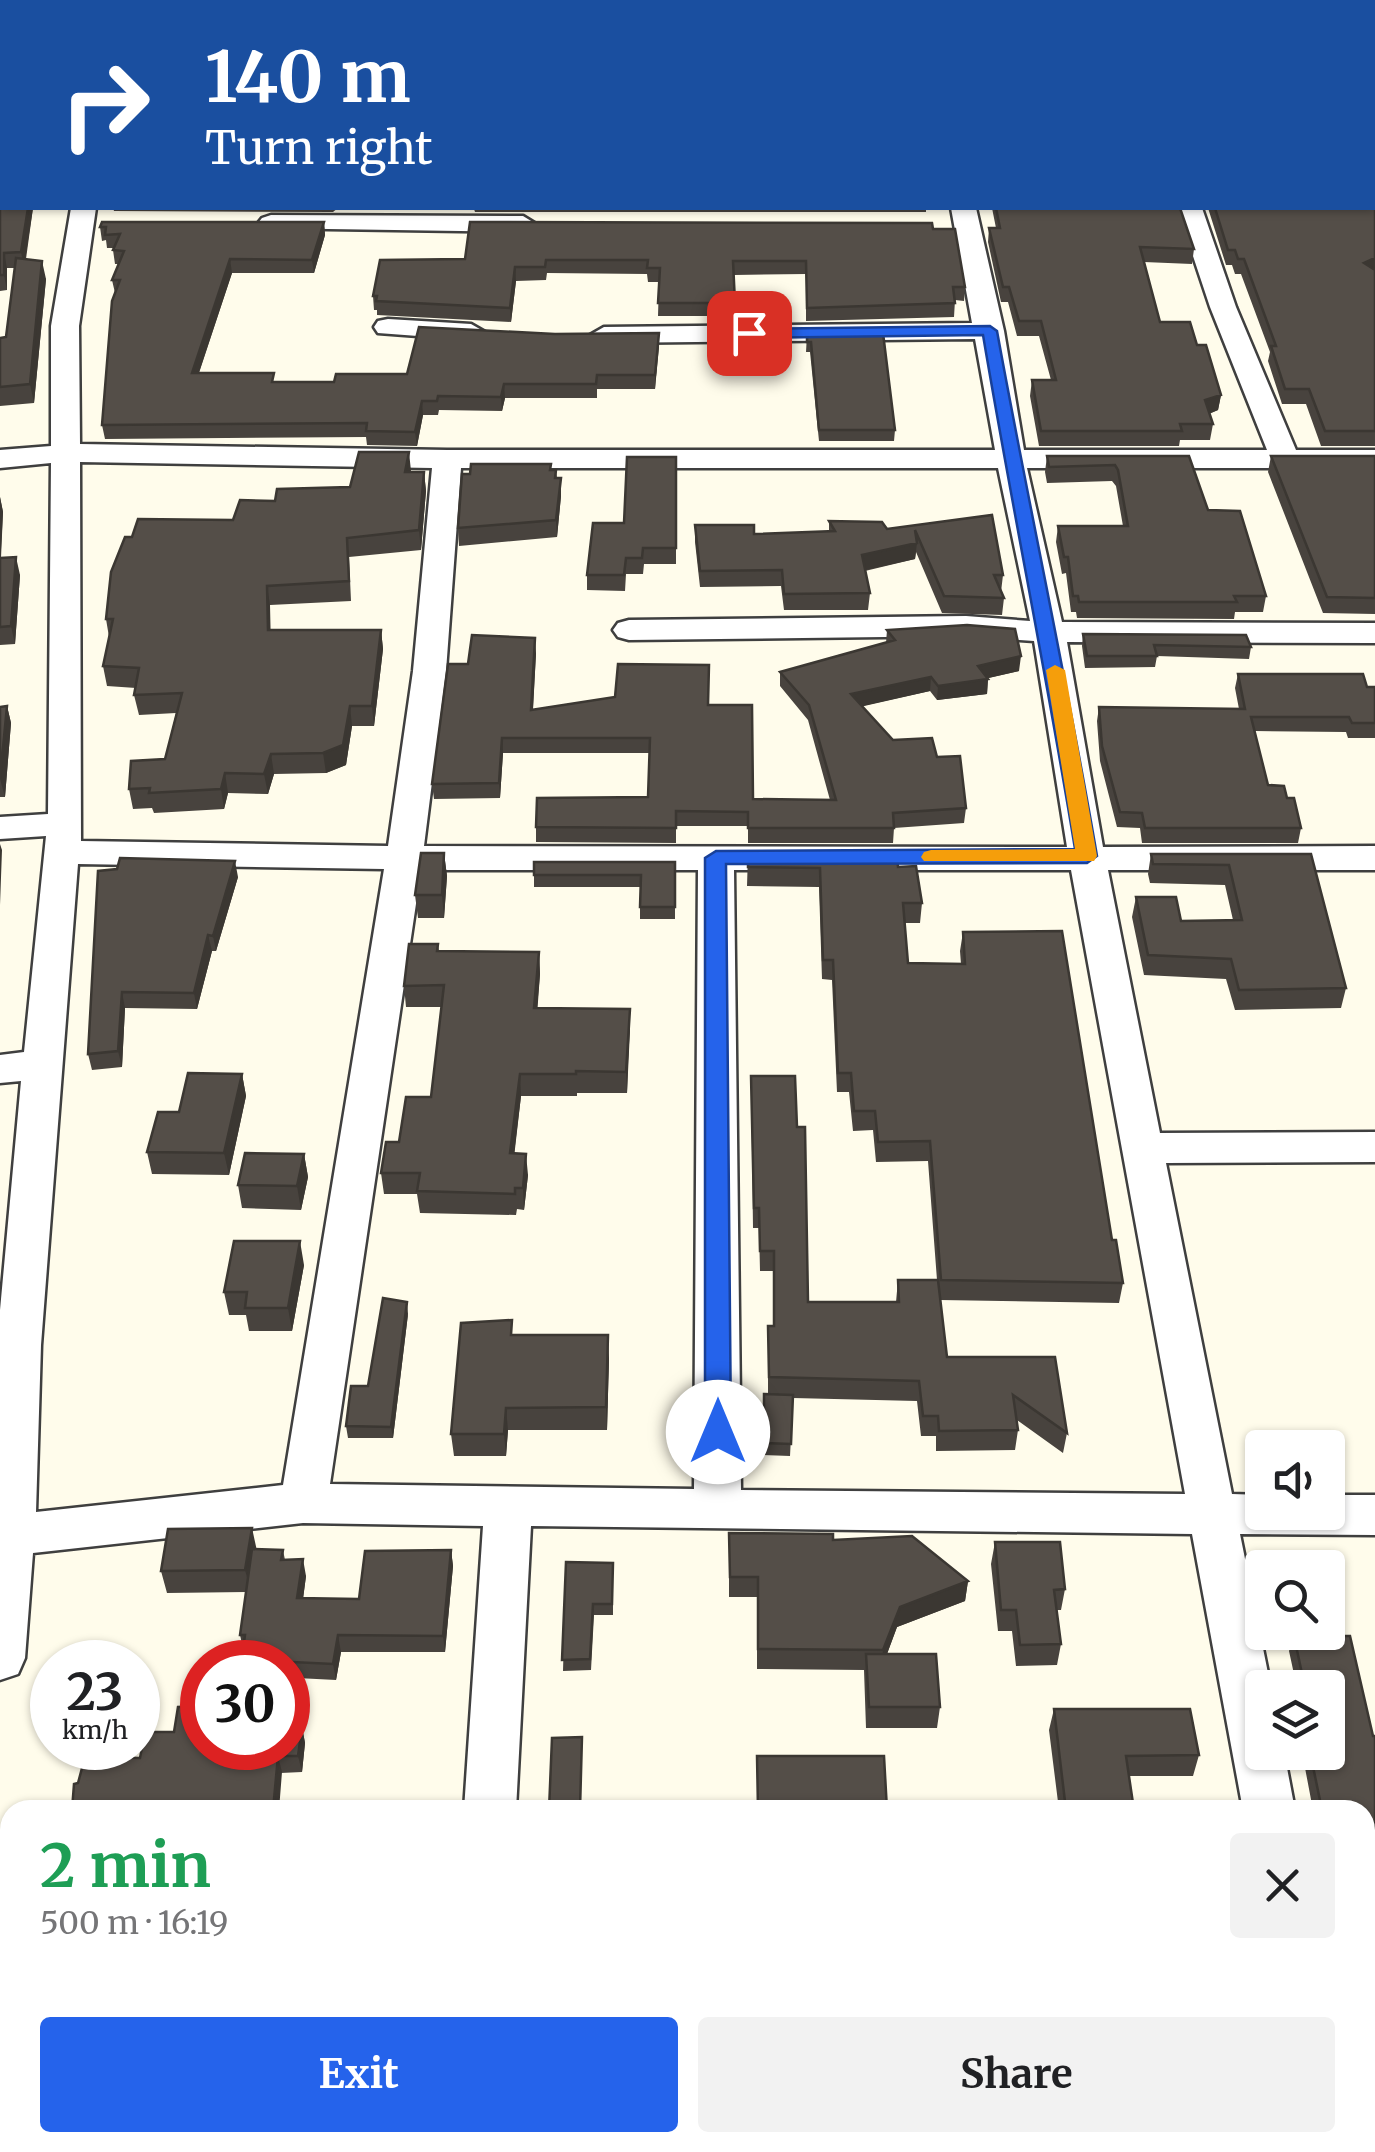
<!DOCTYPE html>
<html lang="en">
<head>
<meta charset="utf-8">
<style>
	body { margin:0; font-family:Merriweather,serif; background:#f2f2f2; color:#202124; height:100vh; display:flex; flex-direction:column; font-size:38px; white-space:nowrap }
	* { box-sizing:border-box; margin:0 }
	p { font-size:32px; color:#757577 }
	.icon { flex:none; width:55px; height:55px; fill:none; stroke:currentColor; stroke-width:2; stroke-linecap:round; stroke-linejoin:round }
	.map { position:relative; flex:1; overflow:hidden }
	.details { position:absolute; left:0px; top:1800px; width:1375px; height:352px; display:flex; flex-direction:column; background:#fff; border-radius:30px 30px 0 0; box-shadow:0 2px 8px #0004 }
	.details>* { flex:none }
	.hud { position:absolute; left:0px; top:0px; width:1375px; height:210px; box-shadow:0 2px 8px #0004; background:#1a4fa0; color:#fff; overflow:hidden }
	.fabs { position:absolute; left:1245px; top:1430px; display:grid; gap:20px }
	.fabs a { display:grid; place-items:center; width:100px; height:100px; border-radius:10px; background:#fff; box-shadow:0 2px 8px #0004; font-size:50px }
	.speed { position:absolute; left:30px; top:1640px; display:flex; gap:20px; font-size:50px; font-weight:700; text-align:center }
	.speed>* { display:grid; place-content:center; width:130px; height:130px; border-radius:50%; background:#fff; box-shadow:0 2px 8px #0004; line-height:1 }
	.speed small { font-size:25px; font-weight:400 }
	.speed .limit { border:15px solid #d22; background:#fff; color:#111 }
	.pin { position:absolute; display:grid; place-items:center; width:85px; height:85px; color:#fff; margin:-42px; border-radius:20px; box-shadow:0 5px 15px #0006 }
	.me { position:absolute; width:110px; margin:-55px; rotate:0deg; stroke-linejoin:round; filter:drop-shadow(0 0 8px #0008) }
	.turn { display:flex; align-items:center; gap:35px; height:210px; padding:0 40px; font-size:45px }
	.turn .icon { width:130px; height:130px; stroke-width:2.5 }
	.turn b { display:block; font-size:70px; line-height:85px }
	.round { display:grid; place-items:center; flex:none; width:105px; height:105px; border-radius:10px; background:#f2f2f2 }
	.summary { display:flex; align-items:center; justify-content:space-between; height:170px; padding:0 40px }
	h1 { font-size:60px; font-weight:700; line-height:75px; color:#1e9e55 }
	.action { display:flex; gap:20px; margin-top:auto; padding:20px 40px }
	.action a { flex:1; height:115px; border-radius:10px; background:#2563eb; color:#fff; font-size:40px; font-weight:700; line-height:115px; text-align:center }
	.action a+a { background:#f2f2f2; color:#202124 }
	.map>svg:first-child { display:block }
</style>
</head>
<body>
<div class="map">
<svg width="1375" height="2152" viewBox="0 0 1375 2152">
	<rect width="100%" height="100%" fill="#fffceb"/>
	<g fill="none" stroke-linecap="round" stroke-linejoin="round">
		<!-- minor casing -->
		<g stroke="#3f3f3f" stroke-width="5">
			<path id="minor" d="M91,0H113V2H92Z
				M693,0H715V2H694Z
				M1372,130L1375,131V149H1372Z
				M71,208H96L79,326L80,444L447,450H995L975,339L604,343L590,335L604,327L972,323L951,208H976L1004,331L1024,450H1267L1210,307L1177,208H1202L1236,307L1296,450H1375V468H1027L1062,622L1375,623V643L1067,642L1103,847L1375,846V870H1108L1160,1133L1375,1132V1162L1166,1163L1232,1494L1262,1495V1512H1328V1495H1375V1535L1240,1534L1271,1688H1262V1752H1284L1295,1810H1243L1192,1534L531,1526L516,1810H464L483,1526L303,1523L33,1553L25,1658L18,1674L0,1680V1310L21,1081L0,1083V1055L24,1052L46,836L0,839V817L48,814L51,463L0,468V450L51,446V326ZM80,462L432,468L413,671L388,846L81,841ZM461,468H998L1030,621L966,616L629,620L618,623L613,630L618,637L629,640L966,636L1034,641L1067,847L424,846L446,671ZM78,864L384,869L283,1485L36,1512L41,1345ZM421,870H698L694,1489L330,1484ZM734,870H1071L1185,1494L741,1490Z
				M271,215L523,216L536,224L523,232L262,228L258,223L262,218Z
				M388,319L471,324L485,332L471,340L378,333L374,327L378,321Z
				M1299,2142H1357L1358,2152H1300Z"/>
		</g>
		<!-- minor -->
		<use href="#minor" fill="#fff" fill-rule="evenodd"/>
	</g>
	<!-- wall -->
	<path fill="#48433e" d="M474,0H651V2H473Z
		M0,119L2,208H33L26,259L46,279L34,403L0,406V338L6,337L15,268H7V290L0,291Z
		M1372,137H1375V163H1372Z
		M1375,203V446H1321L1306,404H1282L1268,361L1270,352L1241,274H1235L1232,265H1226L1208,208H1372Z
		M113,208H338L333,212L114,211Z
		M456,208H926V212H475L474,209Z
		M992,208H1180L1194,249L1192,264L1144,262L1160,322L1197,345L1221,395L1218,410L1209,414L1213,424L1210,440H1180L1179,446H1039L1030,396L1032,380H1051L1039,336H1017L1008,302H1001L988,242L989,228H996Z
		M324,222L325,235L314,273H232L199,373L275,382H334L407,374L555,334L659,333L655,389H597V398H505L502,411L439,410L438,415H423L417,446L367,445L366,437L105,439L102,425L115,293L112,280L119,264H115L113,250L114,248H107L106,240L102,241L100,227Z
		M933,229L965,287L964,301L955,300L954,317L806,321V274L734,275L735,316H658L659,282H648L647,274L547,273L546,280L516,281L511,322L377,315V310H374L373,296L465,259Z
		M807,334L895,430L894,441H819L810,352H806Z
		M1047,456H1189L1208,510L1266,596L1263,612H1235L1234,619L1077,618L1076,612H1071L1066,573L1062,574L1056,542L1058,526H1123L1116,486L1112,481L1047,483L1045,472Z
		M1271,456H1375V614L1323,613L1268,472Z
		M676,457V564H644L643,574H626L625,591L587,590V575L624,523Z
		M551,470H556L557,478H561V496L557,537L459,546L458,528Z
		M411,472H424L426,491L421,550L349,557L351,601L270,605V630H381L383,649L374,726H352L346,765L326,773L274,774L268,794L228,793L224,809L154,813L152,808L133,809L129,789L165,759L176,713L139,715L134,695L136,688L107,686L103,666L109,637L106,619L132,537L233,520L275,501L350,487Z
		M0,497L3,512L1,558L20,575L15,644L0,645Z
		M992,515L1003,575L1001,592L1004,598L1002,615L942,613L916,552L915,559L865,571L870,593L868,610H784L781,586L700,587L695,542V525L754,534L829,531V521L887,529Z
		M887,630L1019,671L988,678L987,694L937,700L930,691L862,706L893,740L937,757L966,808L964,823L894,828L893,843H748V826H676V843L536,842V827L648,797L650,753H503L500,798L434,799L432,784L468,664L536,653L533,710L708,705L753,799L830,800L808,720L780,686V672L886,643Z
		M1083,634L1251,647L1249,659L1157,656L1155,667L1085,668L1082,646Z
		M1238,674L1375,687V738H1348L1346,732L1255,731L1268,785L1287,798L1301,828L1298,843H1142L1140,828L1117,827L1100,761L1097,721L1099,707L1239,709L1235,688Z
		M7,706L11,723L5,797H0V707Z
		M444,853L447,876L444,918H418L415,895Z
		M748,854L898,867L922,903L920,923H904L908,963L961,964L960,951L963,932L1112,1240L1123,1283L1119,1303L940,1300L947,1357H1055L1067,1433L1063,1453L1017,1420L1018,1430L1015,1450L936,1451V1436H921L917,1401L793,1398L790,1456L763,1455L764,1394L768,1395V1326H774L773,1271H760L759,1228H753L751,1076L797,1127L808,1302H896L898,1280H937L928,1161L876,1162L873,1130L853,1131L849,1092H837L832,980L822,979L819,887L747,886Z
		M1151,854H1311L1346,988L1341,1008L1235,1010L1226,979L1144,975L1132,917L1136,897L1181,921L1233,920L1225,885L1150,883L1148,874Z
		M675,862V919H640V887H534V875Z
		M98,871L238,877L216,951H212L197,1009L125,1008L122,1067L92,1070L88,1054Z
		M438,944L439,951L539,952L540,974L537,1008L630,1009L627,1093H577V1096H521L514,1154L528,1175L524,1210L517,1209L516,1215L420,1213L417,1194H384L381,1173L399,1142L431,1097L441,1007H406L404,986Z
		M242,1074L246,1096L229,1175L152,1174L147,1152L179,1112Z
		M304,1154L308,1177L301,1210L242,1208L238,1185Z
		M304,1265L292,1331H249L246,1315H229L224,1292Z
		M408,1314L393,1438H348L346,1426Z
		M513,1335L609,1358L607,1430H508L506,1456H454L451,1434Z
		M729,1533L833,1540L968,1581L965,1601L897,1627L887,1654L940,1707L937,1728H866L864,1670L757,1669V1597H729Z
		M995,1542L1065,1589L1061,1610H1056L1061,1644L1057,1665L1016,1666L1012,1631H998L991,1564Z
		M257,1549L283,1550L285,1560L306,1576L303,1598L359,1599L451,1550L453,1566L445,1652H341L336,1680L297,1678L291,1727H302L305,1743L302,1772L78,1783L140,1758L288,1748L243,1648L240,1635L246,1592L167,1593L161,1571Z
		M566,1562L613,1574V1615H594L591,1670L563,1671Z
		M1294,1636L1373,1736H1375V1847H1365V1810H1313L1302,1752H1328V1688H1297L1289,1651Z
		M1054,1709L1199,1755L1193,1776H1129L1134,1810H1059L1049,1730Z
		M1365,1912H1375V2019H1365Z
		M1375,2079V2116L1370,2088Z
		M170,2142H263L262,2152H168Z
		M315,2142H414V2151L318,2152Z
		M1095,2142H1166L1162,2152H1097Z
		M1221,2142H1259L1261,2152H1219V2148Z"/>
	<!-- shaded-wall -->
	<path fill="#3b3732" d="M2,84V111L0,115V94Z
		M28,208H33L24,267L21,252Z
		M324,222L325,235L314,273L312,260Z
		M4,253L7,268V290L4,275Z
		M1375,258V271L1364,263Z
		M230,259L232,273L194,387L192,373Z
		M42,261L46,279L34,403L30,384Z
		M515,267L516,281L511,322L510,308Z
		M659,333V347L655,389V375Z
		M504,384L505,398L502,411L501,397Z
		M1221,395L1218,410L1203,416L1205,400Z
		M422,401L423,415L417,446L415,432Z
		M409,452L411,471L405,472Z
		M424,472L426,491L421,550L419,530Z
		M561,478V496L557,537L556,520Z
		M0,497L3,512L0,568Z
		M917,543L915,559L861,571L862,555Z
		M16,557L20,575L15,644L11,626Z
		M267,586L270,605L271,649L268,630Z
		M381,630L383,649L374,726L372,706Z
		M535,638L536,653L532,725L531,710Z
		M1021,656L1019,671L980,680L988,679L987,694L937,700L938,686L978,666Z
		M931,677L930,691L851,709V694Z
		M7,706L11,723L5,797L0,779Z
		M350,706L352,726L346,765L326,773L323,753Z
		M502,738L503,753L500,798L499,783Z
		M271,754L274,774L268,794L264,774Z
		M225,773L228,793L224,809L221,789Z
		M0,844L2,850L0,905Z
		M444,853L447,876L444,918L442,895Z
		M235,861L238,877L216,951L213,936Z
		M208,935L212,951L197,1009L194,993Z
		M539,952L540,974L536,1029L534,1008Z
		M122,992L125,1008L122,1067L118,1051Z
		M630,1009V1030L627,1093L626,1072Z
		M242,1074L246,1096L229,1175L224,1153Z
		M520,1074L521,1096L512,1175L510,1153Z
		M304,1154L308,1177L301,1210L297,1186Z
		M526,1154L528,1175L524,1210L523,1188Z
		M300,1241L304,1265L292,1331L288,1308Z
		M407,1302L408,1314L393,1438L391,1427Z
		M608,1335L609,1358L607,1430L606,1407Z
		M506,1408L508,1430L506,1456L504,1434Z
		M252,1528L257,1551L251,1592L245,1570Z
		M451,1550L453,1566L445,1652L443,1636Z
		M303,1559L306,1576L301,1615L297,1598Z
		M968,1581L965,1601L897,1627L881,1670L883,1650L900,1607Z
		M338,1635L341,1652L336,1680L333,1664Z
		M293,1662L297,1678L288,1744V1705Z
		M302,1727L305,1743L302,1772L298,1756Z
		M278,1756L282,1772L279,1810H273Z
		M230,2142H232L236,2152H230Z"/>
	<!-- building -->
	<path fill="#544e48" stroke="#3b3732" stroke-width="2.5" d="M0,0H44L43,2H2V84L0,94Z
		M118,0H388V2H118Z
		M474,0H522L521,2H473Z
		M587,0H650V2H587Z
		M806,0H1375V113L1372,115V2H806Z
		M0,119H2V208H28L21,252L4,253V275H0Z
		M1372,203H1375V258L1364,263L1375,270V431H1325L1309,389H1285L1271,346H1276L1244,259H1238L1235,250H1228L1215,208H1372Z
		M996,208H1180L1194,249L1140,247L1160,322H1190L1197,345H1206L1221,395L1205,400L1213,424H1180L1182,431H1041L1032,380H1056L1041,321H1019L1009,287H1003L989,228H1000Z
		M102,222H324L312,260L230,259L192,373H274L272,382H334L336,374H407L419,327L555,334L659,333L655,375H597L596,384H504L501,397L438,396L437,401H422L415,432L366,431L367,423L102,425L112,301L120,280H112L124,251L113,250L120,234L105,235L106,227H100Z
		M470,222L932,223L933,229H955L965,287H953L955,303L807,308L806,261H733L735,303H658L660,268H647L648,260H546L545,267H515L510,308L376,301L377,296H373L380,260L465,259Z
		M16,258L42,261L30,384L0,387V338L6,337Z
		M883,333L895,430H819L811,342H807V334Z
		M359,452H409L405,472H424L419,530L347,538L349,581L267,586L268,630H381L372,706H350L343,745L323,753L271,754L264,774L225,773L221,789L149,793L150,788L129,789L131,761L165,759L182,693L134,695L139,668L103,666L113,619H106L111,572L125,537H132L138,519L233,520L240,500L275,501L277,489L350,487Z
		M1047,456H1189L1208,510L1240,511L1266,596H1234L1237,602H1079L1078,596H1073L1068,557H1064L1058,526H1128L1118,470L1115,465L1049,467Z
		M1271,456H1375V598L1327,597Z
		M627,457H676V548H643L642,558H626L624,575H587L593,523H624Z
		M471,464H551L550,470H556L555,478H561L556,520L458,528L462,474H470Z
		M992,515L1003,575H994L1004,598L944,596L915,530L917,543L862,555L870,593L784,594L782,570L700,571L695,525H754V534L835,531L829,521L882,522L887,529Z
		M16,557L11,626L0,627V558Z
		M967,625L1015,629L1021,656L978,666L988,679L938,686L931,677L851,694L893,740L932,738L937,757L960,756L966,808L893,813L894,828H748V812L676,811V828L536,827L537,798L648,797L650,738H502L499,783L432,784L448,664H468L472,635L535,638L531,710L615,697L618,664L709,665L708,705H752L753,799L836,800L809,705L780,672L895,640L887,630Z
		M1083,634L1246,635L1251,647L1154,645L1157,656H1087Z
		M1238,674H1363L1367,687H1375V723H1352L1349,717H1251L1268,785L1284,786L1287,798H1294L1301,828H1145L1142,813L1120,812L1102,746L1099,707L1245,709Z
		M7,706L0,779V707Z
		M421,853H444L442,895H415Z
		M748,854H897L898,867L916,866L922,903H903L908,963L965,964L963,932L1062,931L1112,1240H1116L1123,1283L941,1280L930,1141L878,1142L875,1111H854L851,1073H838L833,960H823L820,868L748,867Z
		M1151,854H1311L1346,988L1239,990L1231,959L1148,955L1136,897H1176L1181,921L1242,920L1229,865L1153,864Z
		M120,858L235,861L213,936L208,935L194,993L122,992L118,1051L88,1054L98,871L117,869Z
		M534,862H675V907H640L641,875H534Z
		M409,944H438L437,951L539,952L534,1008L630,1009L626,1072L576,1071V1074H520L510,1153L526,1154L523,1188H515V1194L417,1191L420,1173H381L386,1142H399L406,1097H431L444,985L404,986Z
		M188,1073L242,1074L224,1153L147,1152L158,1112H179Z
		M751,1076H795L797,1127H805L808,1302H899L898,1280H938L947,1357H1055L1067,1433L1013,1395L1018,1430L939,1431L938,1416H923L919,1381L769,1377L768,1326H774V1251H760L759,1208H754Z
		M245,1153L304,1154L297,1186L238,1185Z
		M234,1241H300L288,1308H245L247,1292H224Z
		M383,1298L407,1302L391,1427L346,1426L351,1386H368Z
		M512,1320L511,1335H608L606,1407L506,1408L504,1434H451L461,1323Z
		M764,1394L793,1395L791,1444L764,1443Z
		M252,1528L245,1570L161,1571L168,1529Z
		M729,1533L833,1534V1540L912,1536L968,1581L900,1607L883,1650L758,1649V1577H730Z
		M995,1542H1060L1065,1589L1054,1590L1061,1644L1020,1645L1016,1610H1001Z
		M252,1549L283,1550L281,1560L303,1559L297,1598L359,1599L365,1551L451,1550L443,1636L338,1635L333,1664L293,1662L288,1705V1662H241L245,1635H240Z
		M566,1562L613,1563L612,1604H593L590,1659L562,1660Z
		M1294,1636H1350L1373,1736H1375V1833H1365V1810H1322L1310,1752H1328V1688H1305Z
		M866,1654H936L940,1707H869Z
		M202,1706V1748H288V1727H302L298,1756H278L273,1810H72L74,1784L78,1783L85,1757L140,1758L145,1732H174L178,1707Z
		M1054,1709H1190L1199,1755L1126,1756L1134,1810H1066Z
		M582,1737L580,1810H549L552,1738Z
		M757,1756H884L887,1810H758Z
		M1365,1912H1375V1999H1365Z
		M170,2142H230V2152H168Z
		M1102,2142H1138L1139,2152H1103Z
		M1223,2142H1259L1261,2152H1225Z"/>
	<!-- route -->
	<path fill="#2563eb" stroke="#184099" stroke-width="2.5" d="M990,326L997,331C1029,507 1067,680 1097,856L1087,863L726,864L731,1432L727,1439L718,1442L708,1439L705,1432V858L716,851L1075,849C1047,677 1012,507 983,335L749,338L741,333L749,329Z"/>
	<!-- slow -->
	<path fill="#f59e0b" d="M1055,665L1065,670L1097,856L1094,861H924L921,857L924,852L931,850L1075,849L1046,670Z"/>
</svg>
<div class="fabs">
<a><svg class="icon" aria-label="sound" viewBox="0 0 24 24"><path d="M4 9h4l5-4v14l-5-4H4zM17 9q2 3 0 6"/></svg></a>
<a><svg class="icon" aria-label="search" viewBox="0 0 24 24"><circle cx="10" cy="10" r="6"/><path d="M15 15l6 6"/></svg></a>
<a><svg class="icon" aria-label="layers" viewBox="0 0 24 24"><path d="M12 4l9 5-9 5-9-5zM3 14l9 5 9-5"/></svg></a>
</div>
<div class="speed"><div>23<small>km/h</small></div><div class="limit">30</div></div>
<div class="pin" style="left:749px;top:333px;background:#d93025"><svg class="icon" aria-label="arrive" viewBox="0 0 24 24"><path d="M6 21V4h12l-3 4 3 4H6"/></svg></div>
<svg class="me" style="left:718px;top:1432px" viewBox="-20 -20 40 40"><circle r="19" fill="#fff"/><path d="M0-13L10 11 0 6-10 11z" fill="#2563eb"/></svg>
<div class="hud">
<div class="turn"><svg class="icon" aria-label="right" viewBox="0 0 24 24"><path d="M7 20v-9h11M14 6l5 5-5 5"/></svg><div><b>140 m</b>Turn right</div></div>
</div>
<section class="details">
<div class="summary"><div><h1>2 min</h1><p>500 m · 16:19</p></div><a class="round"><svg class="icon" aria-label="close" viewBox="0 0 24 24"><path d="M6 6l12 12M18 6L6 18"/></svg></a></div>
<div class="action"><a>Exit</a><a>Share</a></div>
</section>
</div>
</body>
</html>
